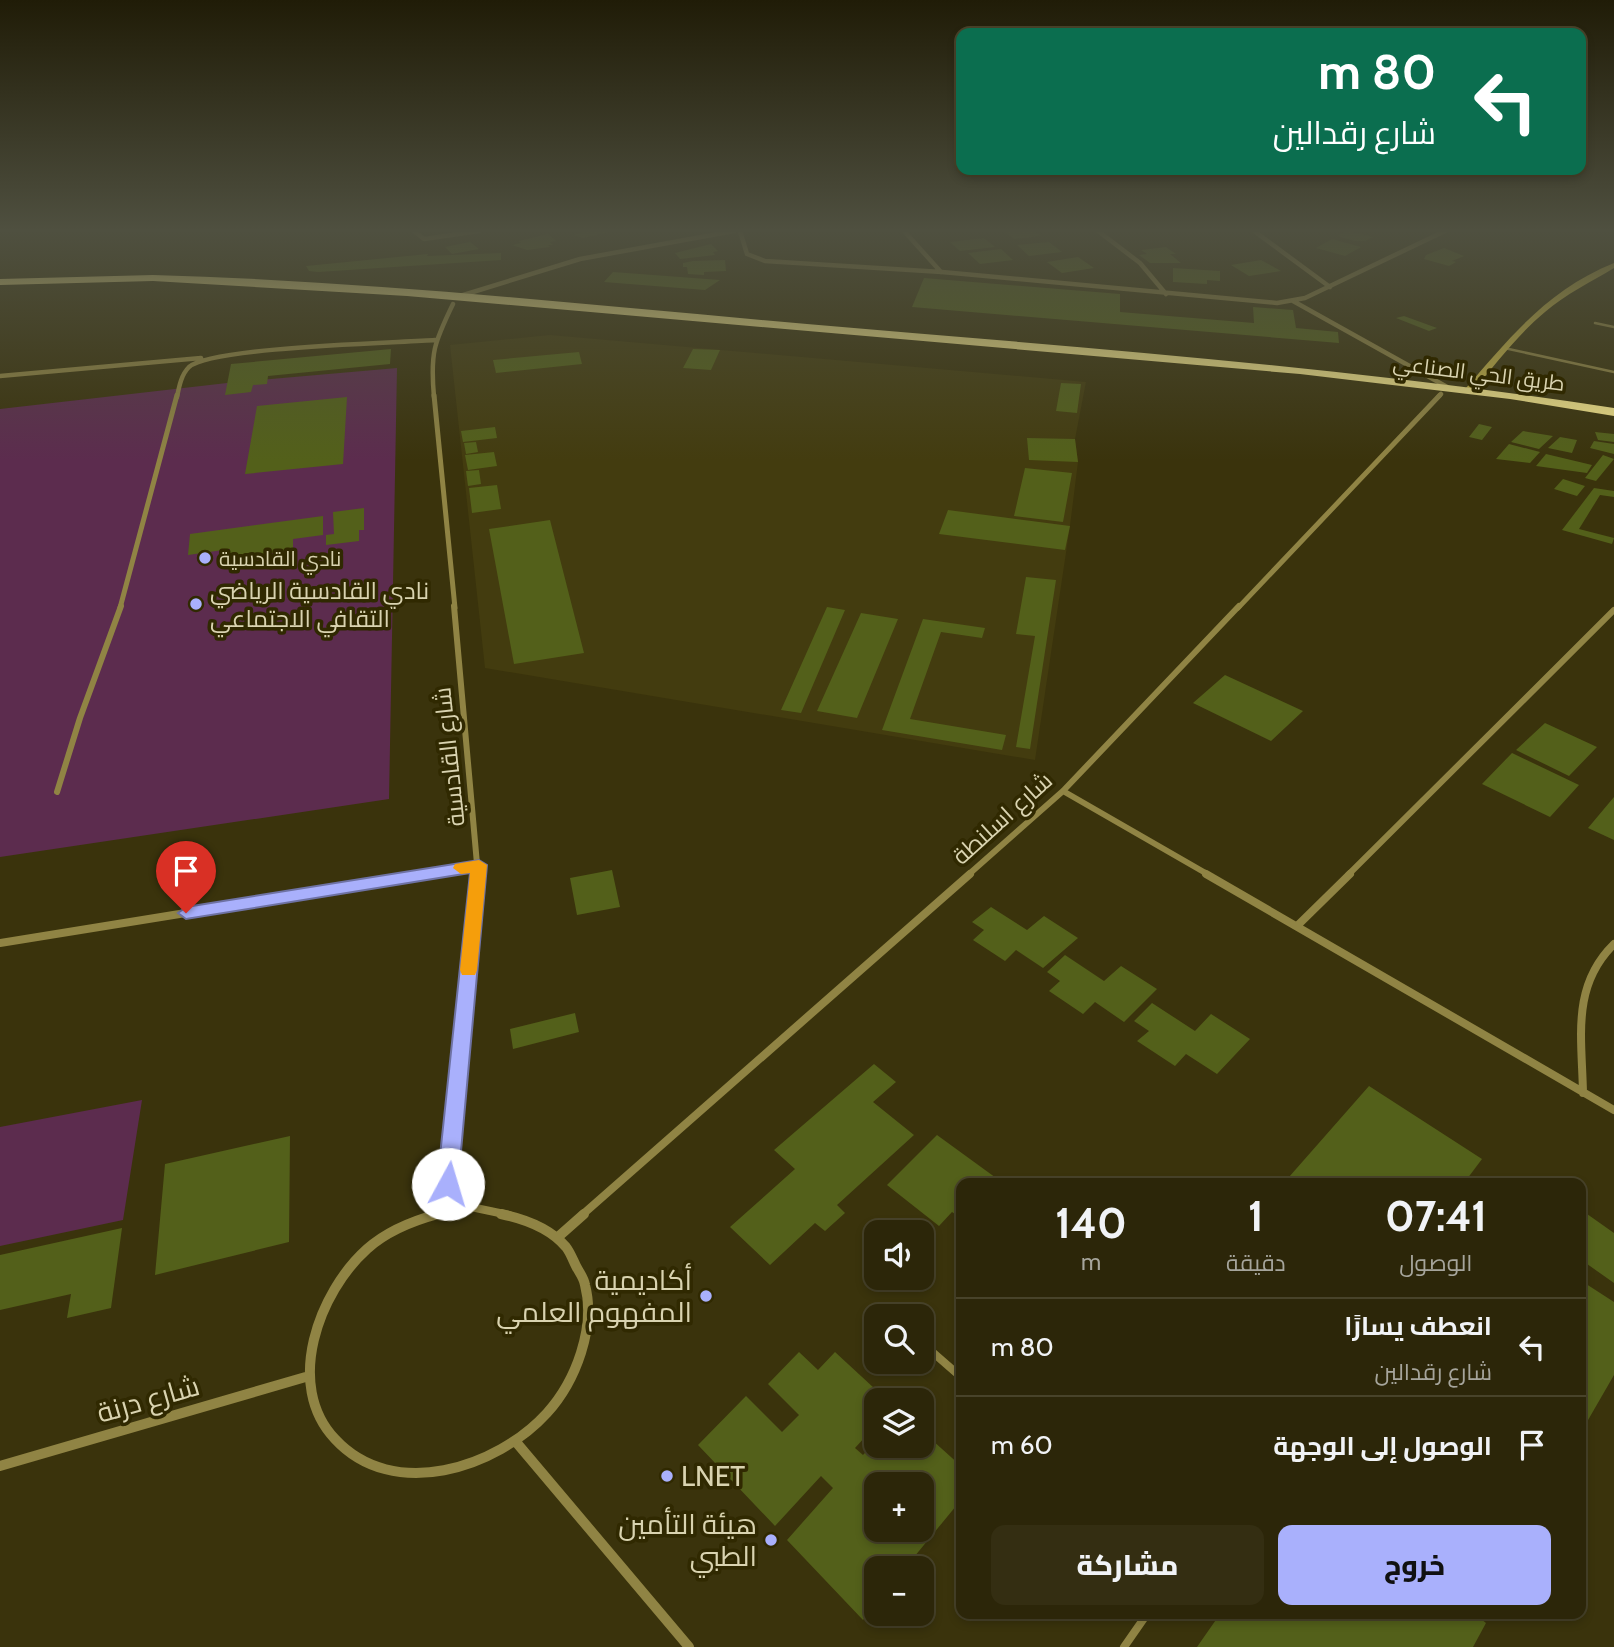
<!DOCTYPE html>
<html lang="ar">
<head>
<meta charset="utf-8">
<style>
	body { margin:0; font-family:Cabin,Cairo,sans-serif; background:#342e12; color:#f1f3f6; direction:rtl; height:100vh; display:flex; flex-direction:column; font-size:26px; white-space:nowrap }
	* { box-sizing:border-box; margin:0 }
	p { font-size:23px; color:#a6a59c }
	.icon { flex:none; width:38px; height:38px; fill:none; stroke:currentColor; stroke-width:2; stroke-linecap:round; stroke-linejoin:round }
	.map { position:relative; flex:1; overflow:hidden; direction:ltr }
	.drawer { position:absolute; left:956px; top:1178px; width:630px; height:441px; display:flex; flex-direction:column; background:#2c2609; border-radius:14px; box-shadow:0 4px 10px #0003,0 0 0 2px #48432a; direction:rtl }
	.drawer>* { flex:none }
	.guide { position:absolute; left:956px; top:28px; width:630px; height:147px; border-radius:14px; box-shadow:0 4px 10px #0003,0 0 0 2px #48432a; direction:rtl; background:#0b6e4f; color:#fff; overflow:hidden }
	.tools { position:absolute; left:864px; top:1220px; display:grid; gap:14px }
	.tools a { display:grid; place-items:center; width:70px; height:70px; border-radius:14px; background:#2c2609; box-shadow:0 4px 10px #0003,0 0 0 2px #48432a; font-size:35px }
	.pin { position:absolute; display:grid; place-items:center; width:60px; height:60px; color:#fff; margin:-72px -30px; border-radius:50% 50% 50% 0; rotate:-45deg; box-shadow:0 0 7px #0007 }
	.pin .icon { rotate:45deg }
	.me { position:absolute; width:77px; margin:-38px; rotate:6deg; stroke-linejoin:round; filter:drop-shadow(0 0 5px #0008) }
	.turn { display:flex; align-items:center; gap:24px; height:147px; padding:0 35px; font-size:32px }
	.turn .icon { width:91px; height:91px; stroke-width:2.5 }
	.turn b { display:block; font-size:49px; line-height:60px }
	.eta { display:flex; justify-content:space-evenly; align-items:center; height:119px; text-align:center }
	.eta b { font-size:42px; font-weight:800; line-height:49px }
	.action { display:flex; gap:14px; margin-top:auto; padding:14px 35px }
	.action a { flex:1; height:80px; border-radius:14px; background:#a9b0fc; color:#111; font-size:28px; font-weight:800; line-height:80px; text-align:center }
	.action a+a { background:#342e12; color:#f1f3f6 }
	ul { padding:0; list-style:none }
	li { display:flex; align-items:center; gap:21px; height:98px; padding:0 35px; border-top:2px solid #48432a }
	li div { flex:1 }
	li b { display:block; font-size:26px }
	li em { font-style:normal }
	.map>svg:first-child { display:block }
</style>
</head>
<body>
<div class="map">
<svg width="1614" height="1647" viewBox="0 0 1614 1647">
	<rect width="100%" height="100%" fill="#3a330c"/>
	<!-- built -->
	<path fill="#433c0f" d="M550,335L1086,382L1075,439L1078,462L1070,526L1035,760L485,668L450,345Z"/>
	<!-- green -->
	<path fill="#5c2c4e" d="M397,368L389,799L0,857V409L227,383Z
		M142,1100L123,1220L0,1246V1127Z"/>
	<!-- building -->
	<path fill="#53601a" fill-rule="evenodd" d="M577,231H610V232L583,238L574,235L581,233Z
		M1004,231H1034L1041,236L1014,239Z
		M1347,231H1348L1373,237L1365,241H1355L1337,236Z
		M548,234L556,241L550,242L553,245H548L550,247L527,250L512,245L521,243L519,241Z
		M984,238L995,247L960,251L950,242Z
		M1332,239L1361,247L1345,256L1316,248Z
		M470,242L479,249L452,254L445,247Z
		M1049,242L1062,252L1029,256L1017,245Z
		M711,244L718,251L713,252L715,255L680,259L675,253Z
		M1166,247L1176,254H1170L1181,263H1150L1139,255L1147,254L1141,250Z
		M1444,248L1464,256L1452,261L1456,262L1449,266L1424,259L1426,255Z
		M1001,249L1013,260L980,264L968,253Z
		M501,253V260L318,272L309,271L306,266L428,254L427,256Z
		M1078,257L1094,268L1062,273L1047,262Z
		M725,260L726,271L704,272V275L688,274L687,267H683V263L693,261Z
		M1261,260L1281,271L1249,276L1231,265Z
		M1173,268L1220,271V281L1207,280V284L1173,282Z
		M613,272L720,280L705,290L604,282Z
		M924,278L1120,294V312L1254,323L1253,307L1293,310L1296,328L1338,332L1339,343L912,307Z
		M1404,316L1437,328L1429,331L1396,318Z
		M391,349L390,364L268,376L267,384L253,385L251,392L225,395L231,364Z
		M693,349L720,350L711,370L683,368Z
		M579,352L582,364L496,373L493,360Z
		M1061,383L1081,384L1077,413L1056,411Z
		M347,397L343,464L245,474L257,406Z
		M1479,424L1492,427L1482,440L1469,437Z
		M495,427L497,438L463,442L461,431Z
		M1523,431L1553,436L1539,449L1511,442Z
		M1595,432L1614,434V442L1598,440Z
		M1560,437L1577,440L1572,453L1548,448Z
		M1027,438L1075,439L1078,462L1029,460Z
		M1594,441L1614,444V454L1590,448Z
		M476,442L478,452L466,454L464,443Z
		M1509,444L1540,452L1530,463L1496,459Z
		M494,452L497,466L468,470L465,455Z
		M1546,454L1592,465L1587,473L1536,466Z
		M1603,455L1614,459L1596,481L1585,478Z
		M1025,468L1072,473L1063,522L1014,516Z
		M479,470L481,484L468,486L466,471Z
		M1563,479L1585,486L1577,496L1554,489Z
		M497,485L501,509L472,513L469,488Z
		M1594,488L1614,491V497L1600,495L1579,529L1614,538L1612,544L1562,530Z
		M364,508V530H359V541L326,545V535L334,534L333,512Z
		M948,510L1070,526L1065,550L939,534Z
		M323,516V535L293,539V550L230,559V549L188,555L190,534Z
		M550,520L584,653L514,664L489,529Z
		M1026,577L1056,580L1030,749L1016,747L1035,636L1016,634Z
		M827,607L845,610L801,713L781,710Z
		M861,613L898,619L857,718L817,711Z
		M923,619L985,628L982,638L941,632L910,719L1006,735L1002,750L882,730Z
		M1225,675L1303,711L1271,741L1193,703Z
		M1545,723L1597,747L1569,776L1516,750Z
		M1512,753L1579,785L1550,817L1482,784Z
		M1614,797V840L1588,828Z
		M612,870L620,907L577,915L570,878Z
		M991,907L1027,930L1044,916L1078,938L1043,968L1016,950L1005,961L973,940L984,930L972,922Z
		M1065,955L1104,981L1121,966L1157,989L1124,1022L1095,1002L1083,1014L1049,991L1060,981L1047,972Z
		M1152,1003L1195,1031L1211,1014L1250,1039L1217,1074L1186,1054L1175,1066L1137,1041L1149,1031L1134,1021Z
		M575,1013L579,1032L513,1049L510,1029Z
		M874,1064L896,1082L873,1102L914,1135L837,1205L845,1213L825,1231L815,1223L770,1265L730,1227L795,1169L774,1150Z
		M1369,1086L1482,1159L1464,1183H1298L1289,1177Z
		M937,1135L1003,1183H961V1218L952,1212L939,1226L887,1185Z
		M290,1136L289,1242L155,1275L165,1164Z
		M1580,1209L1614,1233V1283L1580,1259Z
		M122,1228L111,1308L67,1318L71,1294L0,1310V1255Z
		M1580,1280L1614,1302V1375L1580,1434Z
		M799,1352L818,1370L835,1352L887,1400H877V1424L855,1448L863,1455L877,1439V1446H922V1431L961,1466V1500L905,1568H877V1603L863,1620L787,1540L833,1488L821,1476L775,1526L698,1445L746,1396L782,1432L799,1415L768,1384ZM877,1484H922V1530H877Z
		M1220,1614H1475L1486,1623L1473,1647H1197Z"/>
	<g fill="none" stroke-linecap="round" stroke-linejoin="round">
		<!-- service-far1 -->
		<path stroke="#908444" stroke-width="2.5" d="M1595,323L1614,327
			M1504,348L1614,372"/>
		<!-- service -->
		<path stroke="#908444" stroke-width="8" d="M922,1343L961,1377
			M1124,1647L1147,1614"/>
		<!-- minor-far4 -->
		<path stroke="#908444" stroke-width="4.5" d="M414,231L424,239L479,231
			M740,231L747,254L765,261L942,272L1277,303L1305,298L1445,231
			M904,231L941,272
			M1098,231L1140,263L1166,294
			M1254,231L1330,287
			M460,296L580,259L734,231
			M1293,301L1449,388
			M0,376L201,358
			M177,397C179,387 181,375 189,367C212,347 394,343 435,340
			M434,397C430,353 434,343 453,304
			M1438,397L1441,394"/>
		<!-- minor-far3 -->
		<path stroke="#908444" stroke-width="5" d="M434,395L455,608
			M120,608L177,395
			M1238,608L1440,395"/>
		<!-- minor-far2 -->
		<path stroke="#908444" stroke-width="6" d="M454,606L478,875
			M1063,791L1209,875
			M57,792L80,718L121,606
			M416,875L479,865
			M968,875L1063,791L1239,606
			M1348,875L1614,610"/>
		<!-- minor-far1 -->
		<path stroke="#908444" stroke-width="8" d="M1206,874L1614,1110
			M1297,926L1350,874
			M0,943L427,874
			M1583,1093C1582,1038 1571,986 1614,944
			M445,1211L478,874
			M432,1215L471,1207L509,1215
			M582,1215L970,874"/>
		<!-- minor -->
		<path stroke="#908444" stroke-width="10" d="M438,1214C412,1221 387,1231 367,1249C319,1292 284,1385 335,1439C393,1502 497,1468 547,1413C576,1381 596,1327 585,1285C584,1278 579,1272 576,1266C573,1260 570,1252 566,1247C550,1228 525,1219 501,1214
			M558,1237L584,1214
			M516,1442L689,1647
			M0,1466L309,1376"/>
		<!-- secondary -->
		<path fill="#c5b244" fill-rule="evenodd" d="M1614,263V268C1591,282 1566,294 1545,312C1517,335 1496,364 1472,392H1466V388C1510,337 1549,289 1614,263Z"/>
		<!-- trunk -->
		<path fill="#f4e58b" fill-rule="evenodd" d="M153,275C371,281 589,305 807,324C1077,347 1346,367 1614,408V416L1510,399L1300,374L407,296L153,281L0,285V279Z"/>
	</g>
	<!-- sky -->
	<linearGradient id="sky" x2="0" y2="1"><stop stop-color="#201c07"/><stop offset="0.5" stop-color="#4f5040"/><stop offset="1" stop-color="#4f5040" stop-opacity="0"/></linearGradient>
	<rect width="1614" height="461" fill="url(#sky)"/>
	<!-- route -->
	<path fill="#a9b0fc" stroke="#6e72a4" stroke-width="2" d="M479,860L487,865L458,1184L455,1191L448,1193L440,1191L437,1184L470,873L186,919L178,913L186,907Z"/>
	<!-- slow -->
	<path fill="#f59e0b" d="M479,860L487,865L477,970L475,975H462L460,970L470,873L461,874L453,868L455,864Z"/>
	<!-- markers -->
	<g fill="#a9b0fc" stroke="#302901" stroke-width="2.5">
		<circle cx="205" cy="558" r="7"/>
		<circle cx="196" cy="604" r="7"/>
		<circle cx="706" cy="1296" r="7"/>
		<circle cx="667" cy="1476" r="7"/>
		<circle cx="771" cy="1540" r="7"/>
	</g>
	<g text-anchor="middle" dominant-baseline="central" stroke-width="7" stroke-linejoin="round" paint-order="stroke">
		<!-- far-street labels -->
		<g font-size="21" fill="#d9d3b0" stroke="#302901">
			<text transform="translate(1479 373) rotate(7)">طريق الحي الصناعي</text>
		</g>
		<!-- far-poi labels -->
		<g font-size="21" fill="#d9d3b0" stroke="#302901" text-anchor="start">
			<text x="219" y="558">نادي القادسية</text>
		</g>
		<!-- poi labels -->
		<g font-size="24" fill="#d9d3b0" stroke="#302901" text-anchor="start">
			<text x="210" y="590">نادي القادسية الرياضي<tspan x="210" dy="28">التقافي الاجتماعي</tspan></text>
		</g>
		<!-- street labels -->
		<g font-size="24" fill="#d9d3b0" stroke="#302901">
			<text transform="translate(449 757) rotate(-96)">شارع القادسية</text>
			<text transform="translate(1002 818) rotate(-42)">شارع اسلنطة</text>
		</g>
		<!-- near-poi labels -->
		<g font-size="28" fill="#d9d3b0" stroke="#302901" text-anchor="end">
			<text x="692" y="1280">أكاديمية<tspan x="692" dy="32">المفهوم العلمي</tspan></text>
			<text x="681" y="1476" text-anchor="start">LNET</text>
			<text x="757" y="1524">هيئة التأمين<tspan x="757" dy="32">الطبي</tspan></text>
		</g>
		<!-- near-street labels -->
		<g font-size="28" fill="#d9d3b0" stroke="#302901">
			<text transform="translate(148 1399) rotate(-16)">شارع درنة</text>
		</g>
	</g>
</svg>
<div class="tools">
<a><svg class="icon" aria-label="sound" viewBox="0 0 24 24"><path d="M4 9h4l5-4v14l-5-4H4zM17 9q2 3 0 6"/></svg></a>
<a><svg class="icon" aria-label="search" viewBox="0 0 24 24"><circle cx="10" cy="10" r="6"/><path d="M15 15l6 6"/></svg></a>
<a><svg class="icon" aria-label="layers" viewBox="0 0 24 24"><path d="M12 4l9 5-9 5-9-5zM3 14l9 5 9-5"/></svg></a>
<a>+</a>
<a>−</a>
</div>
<div class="pin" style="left:186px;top:913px;background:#d93025"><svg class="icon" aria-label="arrive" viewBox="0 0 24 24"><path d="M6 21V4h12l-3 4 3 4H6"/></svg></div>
<svg class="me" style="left:448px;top:1184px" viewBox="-20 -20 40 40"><circle r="19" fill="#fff"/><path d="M0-13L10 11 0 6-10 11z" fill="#a9b0fc"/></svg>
<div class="guide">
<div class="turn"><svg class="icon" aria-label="left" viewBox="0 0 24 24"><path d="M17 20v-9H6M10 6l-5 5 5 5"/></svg><div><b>80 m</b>شارع رقدالين</div></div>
</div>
<section class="drawer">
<div class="eta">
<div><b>07:41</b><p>الوصول</p></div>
<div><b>1</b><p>دقيقة</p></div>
<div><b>140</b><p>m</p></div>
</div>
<ul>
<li><svg class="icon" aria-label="left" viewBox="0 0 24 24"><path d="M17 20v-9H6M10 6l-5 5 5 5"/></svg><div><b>انعطف يسارًا</b><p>شارع رقدالين</p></div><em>80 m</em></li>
<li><svg class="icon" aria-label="arrive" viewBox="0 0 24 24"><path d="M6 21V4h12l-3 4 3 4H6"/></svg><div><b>الوصول إلى الوجهة</b></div><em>60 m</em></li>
</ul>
<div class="action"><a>خروج</a><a>مشاركة</a></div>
</section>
</div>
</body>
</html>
